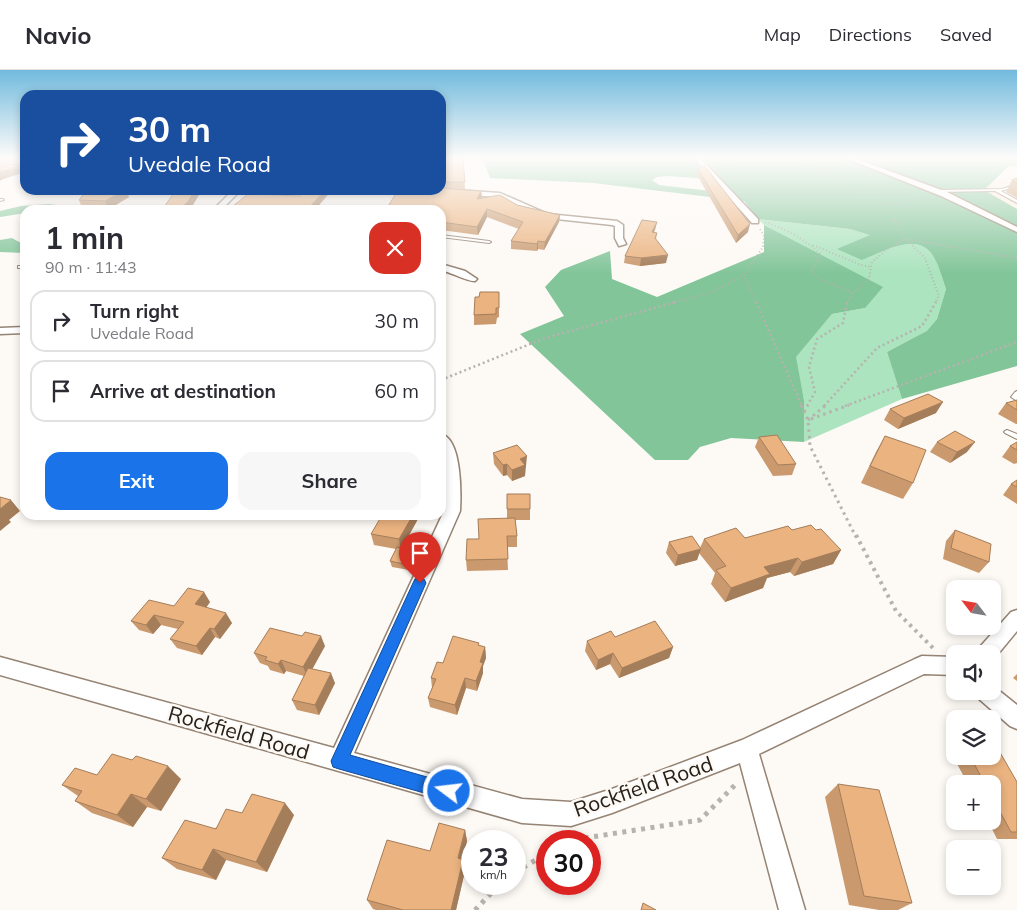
<!DOCTYPE html>
<html lang="en">
<head>
<meta charset="utf-8">
<style>
	body { margin:0; font-family:Mulish,sans-serif; background:#f7f7f7; color:#2b2b33; height:100vh; display:flex; flex-direction:column; font-size:19px; white-space:nowrap }
	* { box-sizing:border-box; margin:0 }
	p { font-size:16px; color:#7c7c81 }
	.icon { flex:none; width:28px; height:28px; fill:none; stroke:currentColor; stroke-width:2; stroke-linecap:round; stroke-linejoin:round }
	.map { position:relative; flex:1; overflow:hidden }
	.sheet { position:absolute; left:20px; top:135px; width:426px; height:315px; display:flex; flex-direction:column; background:#fff; border-radius:15px; box-shadow:0 2px 8px #0003 }
	.sheet>* { flex:none }
	.guide { position:absolute; left:20px; top:20px; width:426px; height:105px; border-radius:15px; box-shadow:0 2px 8px #0003; background:#1a4fa0; color:#fff; overflow:hidden }
	.needle { width:32px; rotate:301deg }
	.controls { position:absolute; left:946px; top:510px; display:grid; gap:10px }
	.controls a { display:grid; place-items:center; width:55px; height:55px; border-radius:10px; background:#fff; box-shadow:0 2px 8px #0003; font-size:25px }
	.speed { position:absolute; left:461px; top:760px; display:flex; gap:10px; font-size:25px; font-weight:700; text-align:center }
	.speed>* { display:grid; place-content:center; width:65px; height:65px; border-radius:50%; background:#fff; box-shadow:0 2px 8px #0003; line-height:1 }
	.speed small { font-size:12px; font-weight:400 }
	.speed .limit { border:8px solid #d22; background:#fff; color:#111 }
	.pin { position:absolute; display:grid; place-items:center; width:42px; height:42px; color:#fff; margin:-51px -21px; border-radius:50% 50% 50% 0; rotate:-45deg; box-shadow:0 0 5px #0007 }
	.pin .icon { rotate:45deg }
	.me { position:absolute; width:55px; margin:-28px; rotate:285deg; stroke-linejoin:round; filter:drop-shadow(0 0 4px #0008) }
	.turn { display:flex; align-items:center; gap:18px; height:105px; padding:0 25px; font-size:22px }
	.turn .icon { width:65px; height:65px; stroke-width:2.5 }
	.turn b { display:block; font-size:35px; line-height:42px }
	.round { display:grid; place-items:center; flex:none; width:52px; height:52px; border-radius:15px; background:#f7f7f7 }
	.summary { display:flex; align-items:center; justify-content:space-between; height:85px; padding:0 25px }
	h1 { font-size:30px; font-weight:700; line-height:38px }
	.primary-button { display:flex; gap:10px; margin-top:auto; padding:10px 25px }
	.primary-button a { flex:1; height:58px; border-radius:15px; background:#1a73e8; color:#fff; font-size:20px; font-weight:700; line-height:58px; text-align:center }
	.primary-button a+a { background:#f7f7f7; color:#2b2b33 }
	ul { padding:0; list-style:none }
	li { display:flex; align-items:center; gap:15px; height:62px; margin:0 10px 8px; padding:0 15px; border:2px solid #e1e1e2; border-radius:15px }
	li div { flex:1 }
	li b { display:block; font-size:19px }
	li em { font-style:normal }
	header { display:flex; align-items:center; gap:30px; box-sizing:border-box; height:70px; padding:0 25px; background:#fff; border-bottom:1px solid #e1e1e2 }
	header strong { font-size:24px }
	nav { display:flex; gap:28px; margin-inline-start:auto; font-size:18px }
	.map>svg:first-child { display:block }
</style>
</head>
<body>
<header>
<strong>Navio</strong>
<nav><a>Map</a><a>Directions</a><a>Saved</a></nav>
</header>
<div class="map">
<svg width="1017" height="840" viewBox="0 0 1017 840">
	<rect width="100%" height="100%" fill="#fdf9f5"/>
	<!-- built -->
	<path fill="#feede0" d="M1017,108V149L959,113Z"/>
	<!-- green -->
	<path fill="#abe4be" d="M758,149L850,159L872,165L862,190C881,183 914,162 931,183C938,192 942,208 946,219L937,249L927,262L887,282L902,329L804,372V330L795,287L832,244L865,238L851,202L764,155Z"/>
	<!-- forest -->
	<path fill="#82c599" fill-rule="evenodd" d="M482,87H1017V96H1009L984,120L1017,139V296L902,329L887,282L927,261L937,249L946,219C942,208 938,192 931,183C914,162 881,183 862,190L837,179L870,165L850,159L758,149L744,131L593,113L490,108ZM667,106L709,109L720,122L659,115L652,110L657,107Z
		M49,134L95,140H25V143L0,147V141L21,136Z
		M764,155L883,217L865,238L832,244L796,287L804,330V372L731,368L700,377L688,390H655L520,264L564,246L545,217L561,200L610,181L612,209L657,227L764,182Z
		M12,168L19,172H25V183L0,182V170Z"/>
	<g fill="none" stroke-linecap="round" stroke-linejoin="round">
		<!-- service casing -->
		<g stroke="#958373" stroke-width="2">
			<path id="service" d="M1017,114V116L1001,121L1017,130V133L995,121L938,122L936,121L938,120L1002,119Z
				M0,129H3L4,130L0,131Z
				M441,165L489,171L491,172L489,173L441,167Z
				M18,196H25V198H18Z
				M1017,321V331L1011,327L1015,322Z
				M1007,360L1017,364V369L1005,363L1004,362L1005,361Z"/>
		</g>
		<!-- minor casing -->
		<g stroke="#958373" stroke-width="3">
			<path id="minor" d="M693,87H699L758,149V153H752Z
				M843,87H851L947,122L1017,157V162L941,126Z
				M441,119L500,123L548,144L617,151L623,155V168L626,174L619,176L615,168V156L612,155L547,148L532,143L499,127L422,122L418,120Z
				M233,120H241L221,140H213Z
				M441,194L465,201L477,209L475,211C469,212 450,202 441,200Z
				M25,257V263L0,264V258Z
				M441,364C462,369 461,424 460,441L354,683L522,729L571,732L612,719L742,670L915,589L922,586L955,587V605L924,604L759,684L805,840H779L740,693L612,743L571,756L522,753L0,605V587L334,678L444,441C447,413 441,391 441,364Z
				M1017,540V561L993,590L992,584H976L979,578L1011,542Z
				M992,615L1017,635V659L1010,656L978,628L975,621H992Z"/>
		</g>
		<!-- primary casing -->
		<g stroke="#aa5c69" stroke-width="2">
			<path id="primary" d="M25,88V94L0,100V94Z"/>
		</g>
		<!-- path-far5 -->
		<path stroke="#b7b2ad" stroke-width="1" stroke-dasharray="1 2" stroke-linecap="butt" d="M721,87L735,104L730,108
			M796,87L885,136
			M735,104L744,121
			M973,111L1007,96L1017,95
			M895,152L885,136L924,128"/>
		<!-- path-far4 -->
		<path stroke="#b7b2ad" stroke-width="2" stroke-dasharray="1 2.5" stroke-linecap="butt" d="M894,150L906,169L925,188L939,226L935,233
			M765,152C786,159 804,169 821,184L812,201L821,210L852,222
			M813,175L861,195L871,197
			M744,205L756,233
			M672,233L712,222L744,205L763,177L764,166L760,159
			M847,233L853,223L869,209L872,192L890,177L906,169L1017,188"/>
		<!-- path-far3 -->
		<path stroke="#b7b2ad" stroke-width="2.5" stroke-dasharray="2 3" stroke-linecap="butt" d="M756,232L802,336
			M441,310L545,268L676,232
			M807,336L815,322L809,297L817,269L843,253L847,232
			M824,336L877,278L922,256L936,232
			M845,336L1017,272"/>
		<!-- path-far2 -->
		<path stroke="#b7b2ad" stroke-width="3" stroke-dasharray="2.5 4" stroke-linecap="butt" d="M801,335L808,350L810,376L856,467
			M804,342L808,335
			M811,349L849,335
			M808,350L826,335"/>
		<!-- path-far1 -->
		<path stroke="#b7b2ad" stroke-width="4" stroke-dasharray="3 4.5" stroke-linecap="butt" d="M856,465L896,541L933,578"/>
		<!-- path -->
		<path stroke="#b7b2ad" stroke-width="5" stroke-dasharray="4 5.5" stroke-linecap="butt" d="M566,771L700,750L738,712
			M515,802L548,783
			M475,840L500,814"/>
		<!-- service -->
		<use href="#service" fill="#fff" fill-rule="evenodd"/>
		<!-- minor -->
		<use href="#minor" fill="#fff" fill-rule="evenodd"/>
		<!-- primary -->
		<use href="#primary" fill="#f6b0be" fill-rule="evenodd"/>
	</g>
	<!-- wall -->
	<path fill="#ca9a6e" d="M25,87V102L3,109L23,94Z
		M441,87L463,90L465,119L442,118L481,121L482,128L560,145L559,152L544,180L538,179L537,181L511,179V171L519,159L487,147L478,165L441,160V140L387,138L441,120Z
		M698,99L748,162L736,173L697,105Z
		M1017,108V128L1006,122L1012,110Z
		M87,120H126L129,127L109,139L82,138L79,130Z
		M657,152L654,162L657,163L656,170L666,193L640,196L624,193L625,186Z
		M499,222V247L497,248L496,254L474,255V245L479,227Z
		M1017,330V354H1016L998,344L1006,333Z
		M890,339L936,343L898,359L884,350Z
		M885,366L913,413L903,429L861,413L876,382Z
		M759,367L796,394L792,405L773,406L755,377Z
		M937,372L967,382L950,393L930,382Z
		M1017,372V393L1014,394L1002,387L1010,376Z
		M493,383L526,397L525,398V406L512,411L507,405L503,406L494,394Z
		M1017,410V434L1003,425L1011,414Z
		M507,424H530V450H515L517,466V477H507L508,500L467,501L466,490L479,469L507,448Z
		M419,447L402,478L414,481L415,486L409,500L392,497L390,491L396,479L374,475L371,464L385,448Z
		M792,460H816L841,480L833,494L794,506L790,502L767,508L763,518L725,532L711,514L715,503L699,483L697,490L675,496L666,483L669,472L700,478L704,469L745,468Z
		M955,460L989,492L979,503L943,489L946,471Z
		M210,532L206,538L232,553L220,569L215,567L202,585L177,578L170,569L178,559L161,555L153,564L139,560L131,551L174,536Z
		M615,567L673,577L669,588L619,608L610,594L596,600L585,581L587,571Z
		M325,576L312,599L335,613L319,645L297,640L292,630L304,606L286,601L284,604L270,600L268,596L260,593L254,583Z
		M479,576L485,577L486,588L483,596V603L477,621L466,618L457,645L430,637L428,628L432,618L431,608L443,593Z
		M1017,604V611L1013,608Z
		M955,678V686H992L1017,712V769H997L988,751H992V714H968L950,681Z
		M97,705L181,709L161,741L147,737L133,757L92,743L75,731L78,726L62,715Z
		M838,714L912,833L898,840H879L849,835L825,727Z
		M242,743L294,745L267,802L226,790L216,810L177,799L162,788Z
		M465,760L467,771L462,790L465,801L456,840H376L373,839L367,830L430,781Z"/>
	<!-- shaded-wall -->
	<path fill="#a47d5a" d="M0,87H25L0,92Z
		M21,96L24,102L3,109L0,111V102Z
		M125,120H126L129,127L109,139L105,131Z
		M195,120H202L190,140H177Z
		M325,120H332L315,140H306Z
		M481,121L482,128L477,129Z
		M487,139V147L478,165L477,157Z
		M560,145L559,152L544,180L545,172Z
		M657,152L655,160L650,170L652,162Z
		M750,154L748,162L736,173L738,165Z
		M538,171V179L537,181V174Z
		M668,185L666,193L640,196L641,188Z
		M943,332L936,343L898,359L904,348Z
		M975,372L967,382L950,393L957,382Z
		M527,386L525,406L512,411V400L520,389Z
		M507,394V405L503,406V395Z
		M11,430L20,441L9,450L11,452L0,461V439Z
		M413,445H419V447L401,480L399,469Z
		M701,479L697,490L675,496L678,485Z
		M841,480L833,494L794,506L802,492Z
		M414,481L415,486L409,500L408,495Z
		M798,488L790,502L767,508L763,518L725,532L731,518L764,497Z
		M204,522L210,532L201,544L195,534Z
		M226,543L232,553L220,569L214,559Z
		M154,545L161,555L153,564L146,555Z
		M210,558L215,567L202,585L196,576Z
		M321,566L325,576L308,607L303,597Z
		M485,577L486,588L483,596V603L477,621L476,611L480,592Z
		M673,577L669,588L619,608L622,598Z
		M613,583L610,594L596,600L598,590Z
		M281,590L286,601L284,604L278,594Z
		M331,603L335,613L319,645L315,635Z
		M465,608L466,618L457,645L455,635Z
		M168,696L181,709L161,741L146,729Z
		M131,724L147,737L133,757L117,745Z
		M285,733L294,745L267,802L256,792Z
		M465,760L467,771L460,799L458,788Z
		M213,779L226,790L216,810L202,800Z
		M463,790L465,801L456,840H451Z"/>
	<!-- building -->
	<path fill="#ebb380" stroke="#a47d5a" d="M24,87H25V97L21,96L0,102V96L12,94L21,95L24,94L21,90L24,88Z
		M441,87L463,90L465,112H441Z
		M704,95L750,154L738,165L698,99Z
		M1017,108V113L1012,110Z
		M441,118L481,121L477,129L500,125L517,135L560,145L545,172L538,171L537,174L511,171L523,152L487,139L477,157L441,152V140H365L368,137L387,138L398,120H441Z
		M87,120H125L105,131L79,130Z
		M176,120H195L187,133L177,140H162Z
		M305,120H325L309,138L306,140H228L248,124L300,126Z
		M642,150L657,152L652,162L657,163L655,168L668,185L641,188L625,186Z
		M480,222H499V238H496V244L474,245L475,227H479Z
		M928,324L943,332L904,348L890,339Z
		M1017,330V340L1006,333Z
		M955,361L975,372L957,382L937,372Z
		M777,365L796,394L778,395L759,367Z
		M885,366L926,380L913,413L870,396Z
		M1017,372V380L1010,376Z
		M517,375L527,386L520,389L525,395L512,400L507,394L503,395L493,383Z
		M1017,410V417L1011,414Z
		M507,424H530V439H507Z
		M0,427L11,430L0,439Z
		M387,445H413L399,469L371,464L381,447L385,448Z
		M515,448L517,466H507L508,489L466,490L467,469H479L478,449Z
		M811,455L816,460L821,459L841,480L802,492L798,488L764,497L770,504L731,518L716,500L726,496L704,469L736,458L745,468L788,456L792,460Z
		M955,460L991,474L989,492L951,478Z
		M692,466L701,479L678,485L669,472Z
		M397,477L414,481L408,495L390,491Z
		M188,518L204,522L195,534L226,543L214,559L210,558L196,576L170,569L184,552L154,545L146,555L131,551L149,530L174,536Z
		M655,551L673,577L622,598L613,583L598,590L587,571L611,561L615,567Z
		M270,558L302,566L305,562L321,566L303,597L281,590L278,594L265,590L267,587L254,583Z
		M453,566L479,573L478,575L485,577L480,592L483,593L476,611L465,608L455,635L428,628L436,609L431,608L437,592L443,593Z
		M308,598L331,603L315,635L292,630Z
		M992,672H994L1017,712V762H1011L992,727V714H985L970,686H992Z
		M112,684L132,690L136,686L168,696L146,729L131,724L117,745L75,731L82,721L62,715L75,698L97,705Z
		M838,714L879,720L912,833L864,826Z
		M252,724L285,733L256,792L213,779L202,800L162,788L185,750L216,759L226,739L242,743Z
		M439,753L465,760L458,788L463,790L451,840H403L367,830L387,770L430,781Z
		M643,833L656,840H641Z"/>
	<!-- sky -->
	<linearGradient id="sky" x2="0" y2="1"><stop stop-color="#71badd"/><stop offset="0.43" stop-color="#fefcfa"/><stop offset="1" stop-color="#fefcfa" stop-opacity="0"/></linearGradient>
	<rect width="1017" height="204" fill="url(#sky)"/>
	<!-- route -->
	<path fill="#1a73e8" stroke="#114b97" d="M420,507L424,509L426,513L350,685L455,715L457,721L455,727L449,730L339,699L333,697L331,691L413,513L415,509Z"/>
	<g text-anchor="middle" dominant-baseline="central" stroke-width="5" stroke-linejoin="round" paint-order="stroke">
		<!-- near-street labels -->
		<g font-size="21" fill="#28211a" stroke="#fdf9f5">
			<text transform="translate(239 662) rotate(16)">Rockfield Road</text>
			<text transform="translate(643 716) rotate(-19)">Rockfield Road</text>
		</g>
	</g>
</svg>
<div class="controls">
<a><svg class="needle" viewBox="-14 -14 28 28"><path d="M0-13l5 13h-10z" fill="#e53935"/><path d="M0 13l5-13h-10z" fill="#7c7c81"/></svg></a>
<a><svg class="icon" aria-label="sound" viewBox="0 0 24 24"><path d="M4 9h4l5-4v14l-5-4H4zM17 9q2 3 0 6"/></svg></a>
<a><svg class="icon" aria-label="layers" viewBox="0 0 24 24"><path d="M12 4l9 5-9 5-9-5zM3 14l9 5 9-5"/></svg></a>
<a>+</a>
<a>−</a>
</div>
<div class="speed"><div>23<small>km/h</small></div><div class="limit">30</div></div>
<div class="pin" style="left:420px;top:513px;background:#d93025"><svg class="icon" aria-label="arrive" viewBox="0 0 24 24"><path d="M6 21V4h12l-3 4 3 4H6"/></svg></div>
<svg class="me" style="left:449px;top:721px" viewBox="-20 -20 40 40"><circle r="17" fill="#1a73e8" stroke="#fff" stroke-width="3"/><path d="M0-11L8 9 0 5-8 9z" fill="#fff"/></svg>
<div class="guide">
<div class="turn"><svg class="icon" aria-label="right" viewBox="0 0 24 24"><path d="M7 20v-9h11M14 6l5 5-5 5"/></svg><div><b>30 m</b>Uvedale Road</div></div>
</div>
<section class="sheet">
<div class="summary"><div><h1>1 min</h1><p>90 m · 11:43</p></div><a class="round" style="background:#d93025;color:#fff"><svg class="icon" aria-label="close" viewBox="0 0 24 24"><path d="M6 6l12 12M18 6L6 18"/></svg></a></div>
<ul>
<li><svg class="icon" aria-label="right" viewBox="0 0 24 24"><path d="M7 20v-9h11M14 6l5 5-5 5"/></svg><div><b>Turn right</b><p>Uvedale Road</p></div><em>30 m</em></li>
<li><svg class="icon" aria-label="arrive" viewBox="0 0 24 24"><path d="M6 21V4h12l-3 4 3 4H6"/></svg><div><b>Arrive at destination</b></div><em>60 m</em></li>
</ul>
<div class="primary-button"><a>Exit</a><a>Share</a></div>
</section>
</div>
</body>
</html>
